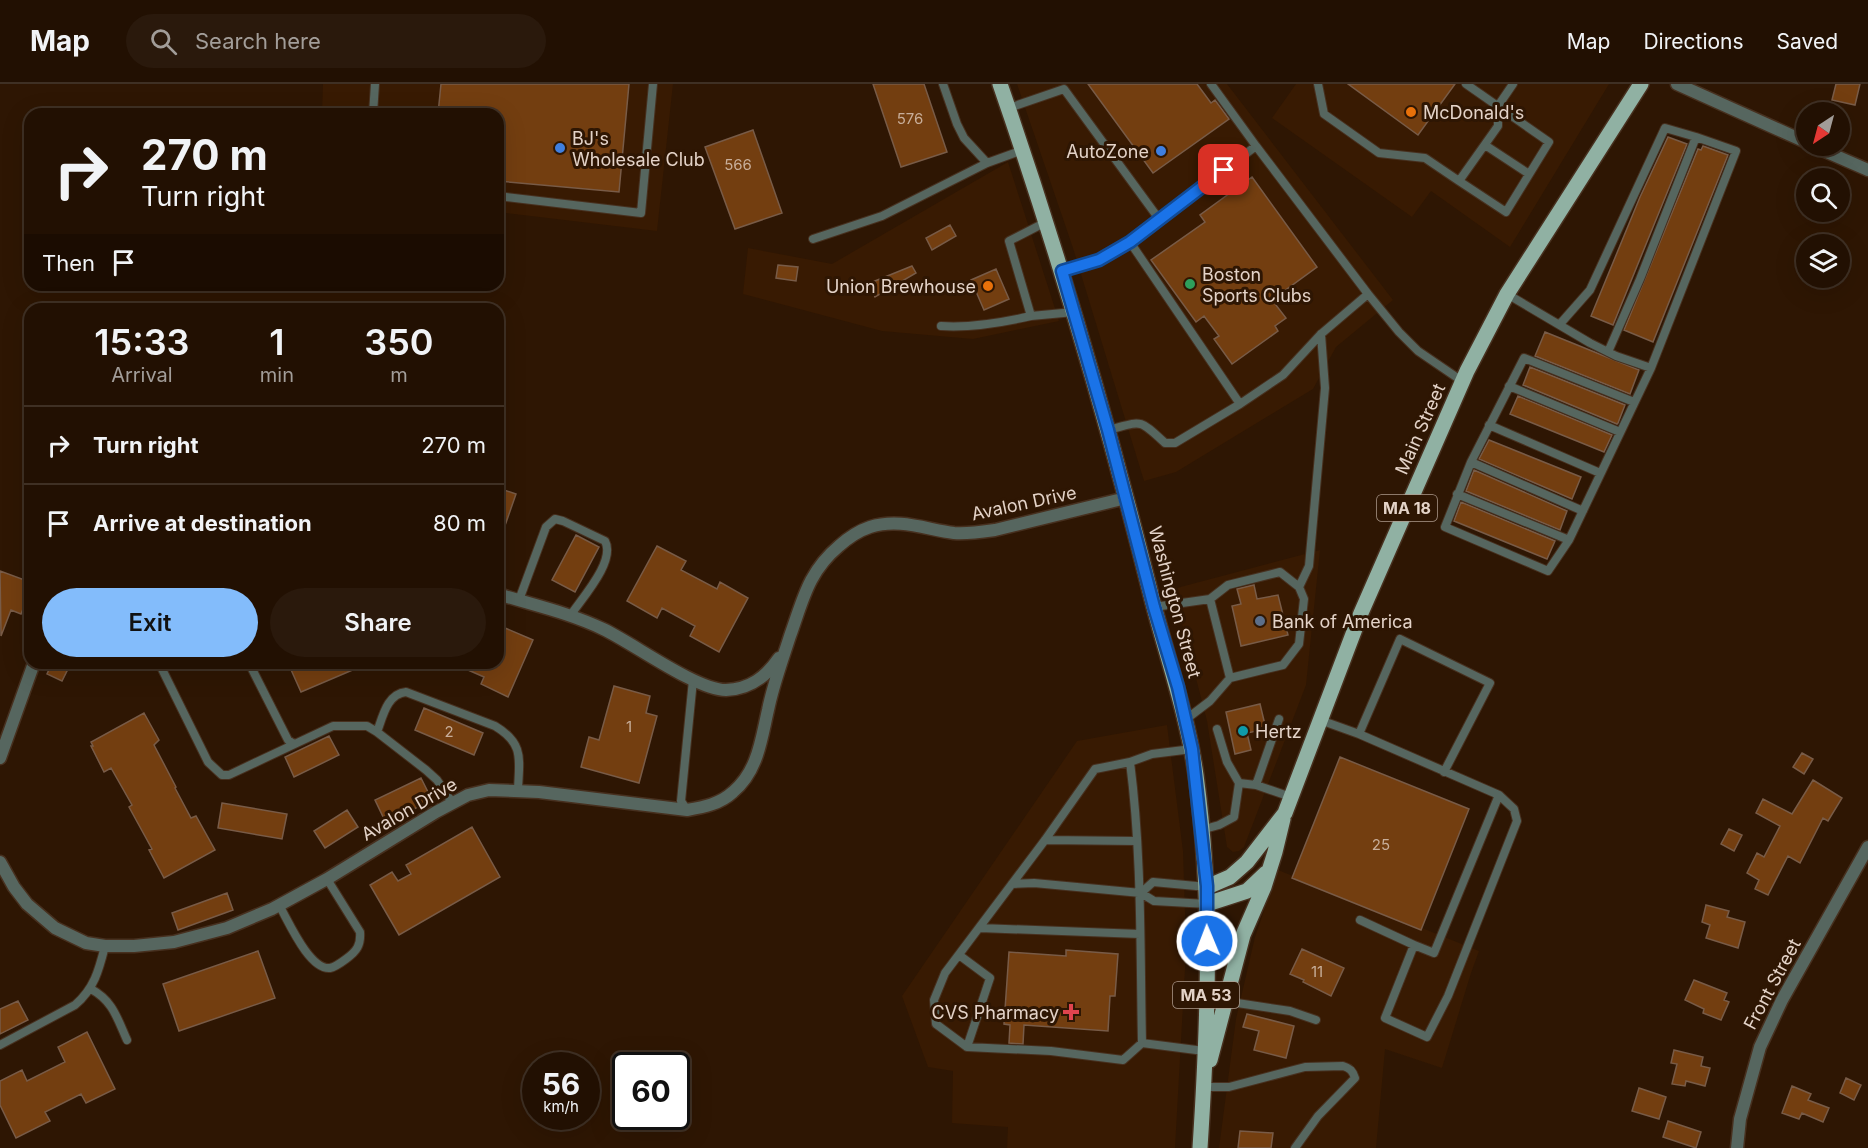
<!DOCTYPE html>
<html lang="en">
<head>
<meta charset="utf-8">
<style>
	body { margin:0; font-family:Inter,sans-serif; background:#2a190c; color:#f1f3f6; height:100vh; display:flex; flex-direction:column; font-size:22px; white-space:nowrap }
	* { box-sizing:border-box; margin:0 }
	p { font-size:20px; color:#a29d99 }
	.icon { flex:none; width:33px; height:33px; fill:none; stroke:currentColor; stroke-width:2; stroke-linecap:round; stroke-linejoin:round }
	.map { position:relative; flex:1; overflow:hidden }
	.side { position:absolute; left:24px; top:219px; width:480px; height:366px; display:flex; flex-direction:column; background:#221002; border-radius:18px; box-shadow:0 6px 24px #0002,0 0 0 2px #3f3024 }
	.side>* { flex:none }
	.guide { position:absolute; left:24px; top:24px; width:480px; height:183px; border-radius:18px; box-shadow:0 6px 24px #0002,0 0 0 2px #3f3024; background:#221002; color:#f1f3f6; overflow:hidden }
	.needle { width:39px; rotate:216deg }
	.controls { position:absolute; left:1796px; top:18px; display:grid; gap:12px }
	.controls a { display:grid; place-items:center; width:54px; height:54px; border-radius:50%; background:#221002; box-shadow:0 6px 24px #0002,0 0 0 2px #3f3024; font-size:30px }
	.speed { position:absolute; left:522px; top:968px; display:flex; gap:12px; font-size:30px; font-weight:700; text-align:center }
	.speed>* { display:grid; place-content:center; width:78px; height:78px; border-radius:50%; background:#221002; box-shadow:0 6px 24px #0002,0 0 0 2px #3f3024; line-height:1 }
	.speed small { font-size:15px; font-weight:400 }
	.speed .limit { border:3px solid #111; border-radius:9px; background:#fff; color:#111 }
	.pin { position:absolute; display:grid; place-items:center; width:51px; height:51px; color:#fff; margin:-26px; border-radius:12px; box-shadow:0 3px 9px #0006 }
	.me { position:absolute; width:66px; margin:-33px; rotate:359deg; stroke-linejoin:round; filter:drop-shadow(0 0 4px #0008) }
	.turn { display:flex; align-items:center; gap:21px; height:126px; padding:0 18px; font-size:27px }
	.turn .icon { width:78px; height:78px; stroke-width:2.5 }
	.turn b { display:block; font-size:42px; line-height:51px }
	.then { display:flex; align-items:center; height:57px; padding:0 18px; background:#0003; gap:12px; font-size:22px }
	.eta { display:flex; justify-content:space-evenly; align-items:center; height:102px; text-align:center }
	.eta b { font-size:36px; font-weight:600; line-height:42px }
	.cta { display:flex; gap:12px; margin-top:auto; padding:12px 18px }
	.cta a { flex:1; height:69px; border-radius:36px; background:#83bcfb; color:#111; font-size:24px; font-weight:600; line-height:69px; text-align:center }
	.cta a+a { background:#2a190c; color:#f1f3f6 }
	ul { padding:0; list-style:none }
	li { display:flex; align-items:center; gap:18px; height:78px; padding:0 18px; border-top:2px solid #3f3024 }
	li div { flex:1 }
	li b { display:block; font-size:22px }
	li em { font-style:normal }
	header { display:flex; align-items:center; gap:36px; box-sizing:border-box; height:84px; padding:0 30px; background:#221002; border-bottom:2px solid #3f3024 }
	header strong { font-size:28px }
	nav { display:flex; gap:33px; margin-inline-start:auto; font-size:21px }
	.search { width:420px; height:54px; background:#2a190c; display:flex; align-items:center; gap:15px; box-sizing:border-box; padding:0 21px; border-radius:33px; color:#a29d99; font-size:22px }
	.map>svg:first-child { display:block }
</style>
</head>
<body>
<header>
<strong>Map</strong>
<div class="search"><svg class="icon" aria-label="search" viewBox="0 0 24 24"><circle cx="10" cy="10" r="6"/><path d="M15 15l6 6"/></svg>Search here</div>
<nav><a>Map</a><a>Directions</a><a>Saved</a></nav>
</header>
<div class="map">
<svg width="1868" height="1064" viewBox="0 0 1868 1064">
	<rect width="100%" height="100%" fill="#2e1603"/>
	<!-- built -->
	<path fill="#381a02" d="M323,0H673L657,147L498,128V30H322Z
		M1017,0H1227L1393,216L1336,263L1313,305L1176,388L1144,397L1073,164Z
		M1296,0H1609L1510,163L1431,107L1412,133L1272,34Z
		M1008,78L1059,237L973,255L882,247L743,210L748,164L832,180Z
		M1320,466L1306,601L1244,763L1239,767L1233,768L1227,763L1207,637L1173,505Z
		M1167,641L1183,767L1185,828L1186,867L1175,1064H1007L1008,1043L952,1039L953,987L928,983L902,912L1077,657Z
		M1278,786L1479,867L1471,889L1442,984L1385,965L1376,1064H1219L1236,935L1255,853Z"/>
	<!-- building -->
	<path fill="#733e10" stroke="#785b47" stroke-width="1.5" d="M441,0H629L619,108L498,97V30H438Z
		M873,0H924L947,68L901,83Z
		M1088,0H1197L1211,19L1215,16L1229,35L1153,89Z
		M1348,0H1455L1418,51Z
		M1836,0H1860L1855,21L1832,16Z
		M753,46L782,129L735,145L705,63Z
		M1668,53L1687,60L1613,241L1591,232L1640,113Z
		M1703,62L1728,71L1653,258L1624,246L1698,65L1701,66Z
		M1252,93L1317,183L1272,216L1286,234L1275,242L1278,247L1232,280L1214,255L1219,252L1204,232L1196,238L1151,176L1205,138L1200,131Z
		M950,141L956,152L932,166L926,154Z
		M778,181L798,183L796,197L776,194Z
		M912,182L916,189L875,213L870,199Z
		M996,185L1009,215L984,226L971,196Z
		M1545,248L1639,286L1630,310L1535,272Z
		M1530,283L1625,321L1618,339L1617,340L1523,301Z
		M1518,312L1612,351L1604,368L1510,330Z
		M1489,356L1581,393L1572,415L1479,375Z
		M1474,386L1567,427L1560,446L1466,407Z
		M498,404L516,410L500,456L498,455Z
		M1461,418L1555,457L1547,475L1454,437Z
		M576,451L599,463L575,508L552,496Z
		M657,462L686,477L681,486L717,505L720,498L748,514L719,568L690,552L695,542L662,524L657,534L627,517Z
		M0,487L30,498V507L21,530L11,526L1,552Z
		M1254,501L1257,515L1278,511L1288,551L1241,562L1232,522L1241,520L1237,505Z
		M498,541L533,556L508,613L481,600L484,593L452,579H498Z
		M52,579H71L62,597L47,590Z
		M288,579H369L301,608Z
		M614,602L650,612L646,629L657,632L639,699L581,683L589,653L599,656Z
		M1260,620L1266,645L1247,649L1251,666L1235,670L1226,628Z
		M424,624L483,649L474,671L415,646Z
		M144,629L159,656L154,661L176,703L175,704L191,734L196,732L215,766L164,794L149,766L152,765L129,723L132,721L111,684L104,688L91,662H93L91,658Z
		M329,652L339,671L294,693L285,673Z
		M1802,669L1813,675L1804,690L1793,683Z
		M1340,673L1469,725L1421,846L1292,794Z
		M421,694L432,716L386,739L375,716Z
		M1813,696L1842,714L1828,737L1823,734L1800,779L1788,772L1768,811L1755,805L1759,796L1747,789L1757,769L1764,773L1780,742L1756,729L1763,715L1792,730Z
		M222,719L287,730L282,755L218,744Z
		M347,726L358,743L325,764L314,747Z
		M472,743L500,793L399,851L370,801L392,788L398,797L411,790L406,781Z
		M1729,745L1742,751L1734,767L1721,760Z
		M227,809L233,826L178,846L172,829Z
		M1706,821L1729,827L1727,833L1745,838L1738,864L1706,854L1710,841L1702,838Z
		M1302,865L1344,884L1331,912L1303,898L1304,896L1290,890Z
		M1066,866L1118,870L1115,912H1110L1108,947L1024,941L1023,960L1009,959L1010,941L1004,940L1009,868L1066,872Z
		M258,867L275,914L179,947L163,900Z
		M1694,896L1727,909L1724,916L1729,918L1721,936L1703,929L1704,925L1685,916Z
		M18,917L28,936L0,950V925Z
		M1247,930L1294,942L1286,974L1254,966L1259,947L1243,943Z
		M87,948L115,1005L86,1019L81,1010L45,1028L50,1037L16,1054L0,1021V997L22,986L27,997L65,978L58,963Z
		M1674,966L1703,973L1701,982L1710,984L1705,1002L1686,997L1685,1002L1672,1000L1677,980L1671,979Z
		M1846,994L1861,1001L1854,1016L1840,1009Z
		M1792,1002L1811,1010L1808,1016L1829,1024L1823,1038L1802,1029L1799,1035L1782,1029Z
		M1639,1004L1666,1013L1659,1035L1632,1027Z
		M1668,1037L1701,1048L1696,1064L1663,1053Z
		M1240,1047L1273,1049L1271,1064H1238Z"/>
	<g fill="none" stroke-linecap="round" stroke-linejoin="round">
		<!-- service casing -->
		<g stroke="#47301f" stroke-width="10">
			<path id="service" d="M943,0L957,40L964,54L987,79
				M1211,0L1256,62
				M1318,0L1324,30L1379,69L1425,74L1459,97L1498,42V22L1513,0
				M1009,24L1064,5L1159,135
				M373,30L375,0
				M1485,61L1529,90
				M1459,97L1506,128L1549,58L1466,0
				M498,112L641,129L653,0
				M1046,138L1009,157L1031,232L1074,228
				M813,155L882,132L987,79L1023,66
				M1130,158L1256,62L1368,210
				M1062,187L1099,176L1130,158L1240,320L1283,291L1321,250L1368,210L1399,248L1418,267L1462,297
				M1507,210L1590,259L1616,272L1651,284
				M1560,240L1590,206L1665,44L1696,53
				M941,242C972,244 1001,239 1031,232
				M1608,268L1640,195L1696,53L1736,67L1651,284L1569,456L1548,487L1445,443L1471,378L1524,274L1634,318
				M1509,302L1620,348
				M1489,341L1600,389
				M1108,346C1143,337 1138,334 1165,359H1175L1240,320
				M1471,378L1583,427
				M1457,410L1569,456
				M1299,503L1309,482L1325,304L1321,250
				M1210,515L1228,501L1280,488L1299,503L1304,515L1299,560L1283,581L1230,594
				M519,516L546,443L555,435L563,437L605,457C616,477 582,514 570,532
				M1154,523L1210,515L1230,594L1210,617L1185,636
				M159,579L208,678L222,691H229L333,642H367L377,648L426,686L437,696L452,718
				M249,579L288,656L294,660
				M1320,636L1359,650L1499,711L1514,725L1517,737L1448,912L1427,953L1385,934L1414,861L1434,869L1499,711
				M1217,645L1227,678L1239,699
				M377,648C383,632 387,610 406,608L495,642C525,660 519,676 518,706
				M1359,650L1400,555L1490,599L1444,688
				M1130,678L1095,685L1045,756L945,889L934,916L936,940L967,963L1051,967L1123,976L1142,959L1204,967
				M1256,701L1279,635
				M687,726L681,717L693,596
				M1201,746L1219,741L1234,733L1239,699L1256,701L1291,713
				M1045,756L1136,757
				M1012,800L1034,799L1141,809L1154,817L1207,820
				M1141,809L1153,798L1207,803
				M279,821C288,836 309,886 330,884C335,883 342,878 346,875C357,867 361,861 360,848L327,795
				M1360,836L1414,861
				M980,844L1140,850
				M959,871L990,894L967,963
				M91,905C113,917 117,934 127,956
				M1224,917L1290,927L1316,936
				M1142,959C1140,865 1142,771 1130,678L1152,670L1192,665
				M0,961L75,921C94,905 99,886 105,862
				M1204,1003H1229L1305,983L1343,982C1350,984 1353,987 1355,994L1318,1032L1295,1064"/>
		</g>
		<!-- minor casing -->
		<g stroke="#47301f" stroke-width="15">
			<path id="minor" d="M1677,0L1806,58
				M1813,62L1868,86
				M498,510C533,521 570,529 603,545C633,559 696,606 726,606C750,605 766,593 779,574
				M0,674L34,579
				M0,778L14,803L27,820L55,844L86,859L105,862H134L174,858L227,844L272,825L327,795L436,728L468,711L489,706L539,708L687,726C704,723 720,720 733,708C758,687 761,656 768,626C773,601 782,577 790,552C803,516 808,488 839,462C848,454 858,447 870,443C899,434 925,445 954,449C968,450 981,448 995,446L1126,414"/>
		</g>
		<!-- tertiary casing -->
		<g stroke="#47301f" stroke-width="15">
			<path id="tertiary" d="M1737,1064L1740,1035L1760,963L1782,916L1868,763"/>
		</g>
		<!-- primary casing -->
		<g stroke="#47301f" stroke-width="18">
			<path id="primary" d="M1000,0C1058,168 1108,338 1151,511C1166,571 1187,629 1196,691C1213,815 1208,940 1200,1064
				M1207,803L1230,793L1247,778L1285,729L1361,529L1467,287L1507,210L1641,0
				M1207,820L1247,807L1266,789
				M1210,976L1243,851L1264,803L1275,768L1283,735"/>
		</g>
		<!-- service -->
		<use href="#service" stroke="#56665f" stroke-width="8"/>
		<!-- minor -->
		<use href="#minor" stroke="#56665f" stroke-width="12"/>
		<!-- tertiary -->
		<use href="#tertiary" stroke="#56665f" stroke-width="12"/>
		<!-- primary -->
		<use href="#primary" stroke="#90b1a3" stroke-width="15"/>
	</g>
	<g fill="none" stroke-linecap="round" stroke-linejoin="round">
		<!-- route casing -->
		<g stroke="#114b97" stroke-width="15">
			<path id="route" d="M1207,857V802L1192,665L1178,603L1154,523L1108,346L1062,187L1099,176L1130,158L1224,86"/>
		</g>
		<!-- route -->
		<use href="#route" stroke="#1a73e8" stroke-width="10"/>
	</g>
	<!-- markers -->
	<g fill="#e8710a" stroke="#2e1603" stroke-width="2">
		<circle cx="1411" cy="28" r="6"/>
		<circle cx="988" cy="202" r="6"/>
	</g>
	<g fill="#3f7fe0" stroke="#2e1603" stroke-width="2">
		<circle cx="560" cy="64" r="6"/>
		<circle cx="1161" cy="67" r="6"/>
	</g>
	<circle fill="#2e9e5b" stroke="#2e1603" stroke-width="2" cx="1190" cy="200" r="6"/>
	<circle fill="#5c6f8a" stroke="#2e1603" stroke-width="2" cx="1260" cy="537" r="6"/>
	<circle fill="#0f9aa8" stroke="#2e1603" stroke-width="2" cx="1243" cy="647" r="6"/>
	<path fill="#e0444e" stroke="#2e1603" stroke-width="2" d="M1068 919h6v6h6v6h-6v6h-6v-6h-6v-6h6z"/>
	<g text-anchor="middle" dominant-baseline="central" stroke-width="6" stroke-linejoin="round" paint-order="stroke">
		<!-- number labels -->
		<g font-size="15" fill="#c8ae9a">
			<text x="910" y="34">576</text>
			<text x="738" y="80">566</text>
			<text x="629" y="642">1</text>
			<text x="449" y="647">2</text>
			<text x="1381" y="760">25</text>
			<text x="1317" y="887">11</text>
		</g>
		<!-- shield labels -->
		<g fill="#2e1603" stroke="#ad9a8d" stroke-width="1.5">
			<rect x="1377" y="411" width="60" height="26" rx="4.5"/>
			<rect x="1173" y="898" width="66" height="26" rx="4.5"/>
		</g>
		<g font-size="16" font-weight="bold" fill="#e4d3c8">
			<text x="1407" y="424">MA 18</text>
			<text x="1206" y="911">MA 53</text>
		</g>
		<!-- poi labels -->
		<g font-size="18" fill="#e4d3c8" stroke="#2e1603" text-anchor="start">
			<text x="1423" y="28">McDonald's</text>
			<text x="572" y="54">BJ's<tspan x="572" dy="21">Wholesale Club</tspan></text>
			<text x="1149" y="67" text-anchor="end">AutoZone</text>
			<text x="1202" y="190">Boston<tspan x="1202" dy="21">Sports Clubs</tspan></text>
			<text x="976" y="202" text-anchor="end">Union Brewhouse</text>
			<text x="1272" y="537">Bank of America</text>
			<text x="1255" y="647">Hertz</text>
			<text x="1059" y="928" text-anchor="end">CVS Pharmacy</text>
		</g>
		<!-- street labels -->
		<g font-size="18" fill="#e4d3c8" stroke="#2e1603">
			<text transform="translate(1420 345) rotate(-66)">Main Street</text>
			<text transform="translate(1024 419) rotate(-12)">Avalon Drive</text>
			<text transform="translate(1175 518) rotate(75)">Washington Street</text>
			<text transform="translate(409 725) rotate(-30)">Avalon Drive</text>
			<text transform="translate(1772 900) rotate(-62)">Front Street</text>
		</g>
	</g>
</svg>
<div class="controls">
<a><svg class="needle" viewBox="-14 -14 28 28"><path d="M0-13l5 13h-10z" fill="#e53935"/><path d="M0 13l5-13h-10z" fill="#a29d99"/></svg></a>
<a><svg class="icon" aria-label="search" viewBox="0 0 24 24"><circle cx="10" cy="10" r="6"/><path d="M15 15l6 6"/></svg></a>
<a><svg class="icon" aria-label="layers" viewBox="0 0 24 24"><path d="M12 4l9 5-9 5-9-5zM3 14l9 5 9-5"/></svg></a>
</div>
<div class="speed"><div>56<small>km/h</small></div><div class="limit">60</div></div>
<div class="pin" style="left:1224px;top:86px;background:#d93025"><svg class="icon" aria-label="arrive" viewBox="0 0 24 24"><path d="M6 21V4h12l-3 4 3 4H6"/></svg></div>
<svg class="me" style="left:1207px;top:857px" viewBox="-20 -20 40 40"><circle r="17" fill="#1a73e8" stroke="#fff" stroke-width="3"/><path d="M0-11L8 9 0 5-8 9z" fill="#fff"/></svg>
<div class="guide">
<div class="turn"><svg class="icon" aria-label="right" viewBox="0 0 24 24"><path d="M7 20v-9h11M14 6l5 5-5 5"/></svg><div><b>270 m</b>Turn right</div></div>
<div class="then">Then<svg class="icon" aria-label="arrive" viewBox="0 0 24 24"><path d="M6 21V4h12l-3 4 3 4H6"/></svg></div>
</div>
<section class="side">
<div class="eta">
<div><b>15:33</b><p>Arrival</p></div>
<div><b>1</b><p>min</p></div>
<div><b>350</b><p>m</p></div>
</div>
<ul>
<li><svg class="icon" aria-label="right" viewBox="0 0 24 24"><path d="M7 20v-9h11M14 6l5 5-5 5"/></svg><div><b>Turn right</b></div><em>270 m</em></li>
<li><svg class="icon" aria-label="arrive" viewBox="0 0 24 24"><path d="M6 21V4h12l-3 4 3 4H6"/></svg><div><b>Arrive at destination</b></div><em>80 m</em></li>
</ul>
<div class="cta"><a>Exit</a><a>Share</a></div>
</section>
</div>
</body>
</html>
